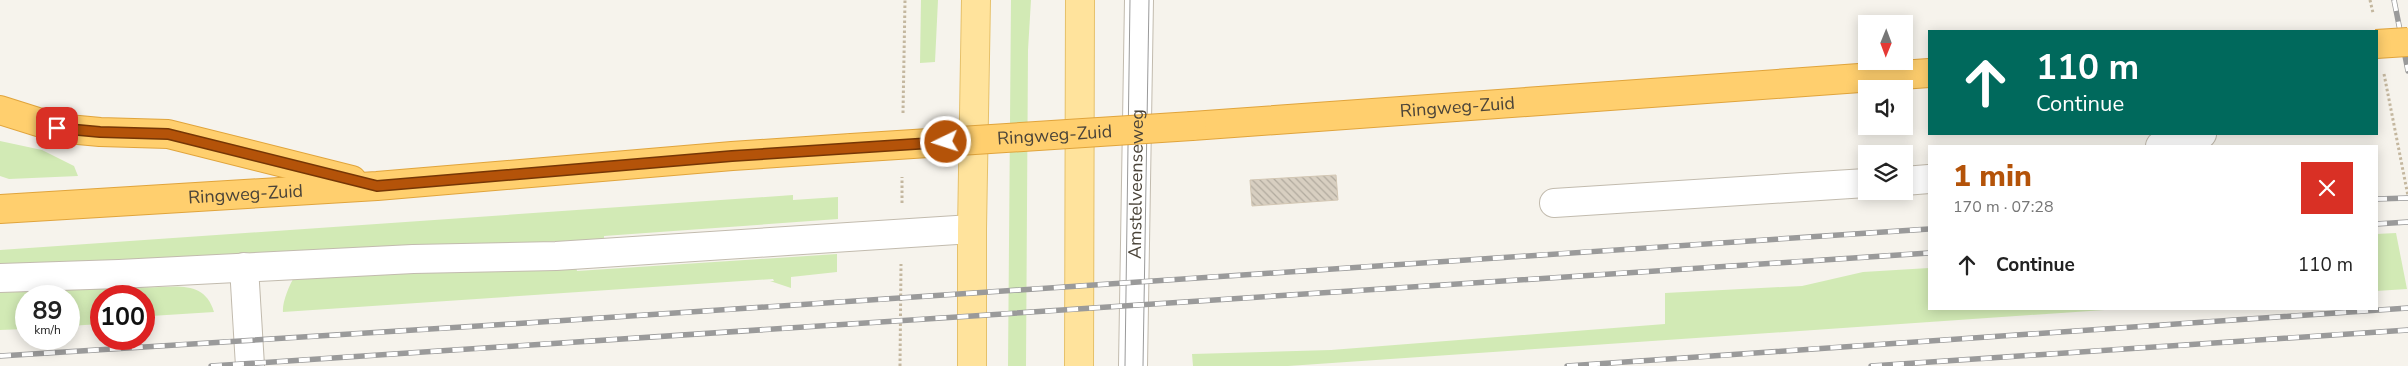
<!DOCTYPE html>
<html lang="en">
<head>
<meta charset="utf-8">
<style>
	body { margin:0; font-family:"Nunito Sans",sans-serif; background:#f2f2f2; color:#222; height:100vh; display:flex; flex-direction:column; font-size:19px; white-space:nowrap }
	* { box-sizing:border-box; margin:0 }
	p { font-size:16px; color:#767676 }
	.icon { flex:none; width:28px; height:28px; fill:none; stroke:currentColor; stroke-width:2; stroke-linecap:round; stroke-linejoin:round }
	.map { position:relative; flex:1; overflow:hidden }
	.sheet { position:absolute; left:1928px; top:145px; width:450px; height:165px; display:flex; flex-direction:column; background:#fff; border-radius:0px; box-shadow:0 2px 12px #0003 }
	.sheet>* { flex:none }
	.hud { position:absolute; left:1928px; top:30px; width:450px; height:105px; border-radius:0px; box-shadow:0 2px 12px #0003; background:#00695c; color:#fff; overflow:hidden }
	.needle { width:32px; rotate:181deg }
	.fabs { position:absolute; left:1858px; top:15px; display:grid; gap:10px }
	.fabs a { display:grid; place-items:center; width:55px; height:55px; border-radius:0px; background:#fff; box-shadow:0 2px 12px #0003; font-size:25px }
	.speed { position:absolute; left:15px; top:285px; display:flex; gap:10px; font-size:25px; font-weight:700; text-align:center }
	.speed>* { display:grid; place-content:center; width:65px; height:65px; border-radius:50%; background:#fff; box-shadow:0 2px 12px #0003; line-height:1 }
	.speed small { font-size:12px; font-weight:400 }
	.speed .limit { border:8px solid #d22; background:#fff; color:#111 }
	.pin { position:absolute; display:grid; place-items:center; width:42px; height:42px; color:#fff; margin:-21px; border-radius:10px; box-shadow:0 2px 8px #0006 }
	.me { position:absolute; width:55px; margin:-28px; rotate:266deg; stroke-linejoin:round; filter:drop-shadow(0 0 4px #0008) }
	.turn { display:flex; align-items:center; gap:18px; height:105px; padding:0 25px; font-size:22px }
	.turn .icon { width:65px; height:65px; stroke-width:2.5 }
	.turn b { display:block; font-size:35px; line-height:42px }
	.round { display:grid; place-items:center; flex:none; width:52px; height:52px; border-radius:0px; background:#f2f2f2 }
	.overview { display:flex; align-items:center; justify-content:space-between; height:85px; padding:0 25px }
	h1 { font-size:30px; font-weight:800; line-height:38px; color:#b45309 }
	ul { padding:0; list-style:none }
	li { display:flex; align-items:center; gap:15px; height:70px; padding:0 25px }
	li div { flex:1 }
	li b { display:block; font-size:19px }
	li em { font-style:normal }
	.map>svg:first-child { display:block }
</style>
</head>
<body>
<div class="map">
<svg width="2408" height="366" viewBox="0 0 2408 366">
	<defs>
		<pattern id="building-back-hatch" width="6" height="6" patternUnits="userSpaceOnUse" patternTransform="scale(1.25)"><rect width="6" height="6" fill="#d8cfc1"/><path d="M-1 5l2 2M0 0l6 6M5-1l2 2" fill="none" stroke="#b1aa9e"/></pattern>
	</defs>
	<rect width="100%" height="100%" fill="#f6f3ec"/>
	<!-- green -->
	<path fill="#d2eab5" d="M921,0H938L935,62L920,63Z
		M1011,0H1031L1028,50L1026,366H1008Z
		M0,141L42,150L74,166L78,176L9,179L0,176Z
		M793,195V200L838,197V219L604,236V239L0,269V250Z
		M2396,233L2407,289L2376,291V234Z
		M837,254V272L791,277V288L770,281H774L773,279L283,312C282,303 289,285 295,276L576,267L577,271Z
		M1929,268V309H2119L1288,366H1193L1192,354L1331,350L1665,324V293L1802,286L1863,272Z
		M133,286C162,292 203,273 214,312L151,316V321L144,322V296H101V324L69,326V296H26V329L0,330V289Z"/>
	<!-- building -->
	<path fill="url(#building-back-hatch)" stroke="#d3c7b4" d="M1336,175L1338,200L1252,206L1250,180Z"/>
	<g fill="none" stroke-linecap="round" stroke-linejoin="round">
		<!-- minor casing -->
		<g stroke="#c2bbae" stroke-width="30">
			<g id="minor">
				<path d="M2160,146L2202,134"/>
				<path d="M1904,181L1929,179"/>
				<path d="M1554,203L1866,183"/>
				<path d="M244,267L250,366"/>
				<path d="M0,278L119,274L413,259L556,256L972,229"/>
				<path id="s1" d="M1133,366L1139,0"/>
			</g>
		</g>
		<!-- major casing -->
		<g stroke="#e6c16a" stroke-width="30">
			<path id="major" d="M972,366V229L976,0
				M1079,366L1080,0"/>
		</g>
		<!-- highway casing -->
		<g stroke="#e0a43c" stroke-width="30">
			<g id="highway">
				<path d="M0,110L57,128L100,132L168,134L352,180"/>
				<path id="s2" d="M1192,126L1929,73"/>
				<path id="s3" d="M0,209L377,186L732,156L851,148"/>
			</g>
		</g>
		<!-- path -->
		<path stroke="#c4b79f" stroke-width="3" stroke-dasharray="2.5 2.5" stroke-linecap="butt" d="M2370,0L2373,13
			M2384,74L2408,196
			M903,113L905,0
			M902,203V177
			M900,366L901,264"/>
		<!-- minor -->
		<use href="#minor" stroke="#fff" stroke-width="28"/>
		<!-- major -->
		<use href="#major" stroke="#ffe39c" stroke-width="28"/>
		<!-- highway -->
		<use href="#highway" stroke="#ffcf6e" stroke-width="28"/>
		<!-- tram -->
		<path stroke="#9a9a9a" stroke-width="1" d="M1125,366L1130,0
			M1143,366L1149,0"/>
		<!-- rail casing -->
		<g stroke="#9a9a9a" stroke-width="5.5">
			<path id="rail" d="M2394,0L2408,71
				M2376,199L2408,198
				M2376,224L2408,222
				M0,356L511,324L1929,229
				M211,366L1929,253
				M1567,366L2408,308
				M1871,366L2408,330"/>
		</g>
		<!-- rail -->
		<use href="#rail" stroke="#fff" stroke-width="4" stroke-dasharray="11" stroke-linecap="butt"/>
		<!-- highway-bridge casing -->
		<g stroke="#e0a43c" stroke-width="30" stroke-linecap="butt">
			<g id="highway-bridge">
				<path d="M2376,44L2408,42"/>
				<path id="s4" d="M851,148L1192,126"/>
			</g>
		</g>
		<!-- highway-bridge -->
		<use href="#highway-bridge" stroke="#ffcf6e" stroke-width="28"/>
	</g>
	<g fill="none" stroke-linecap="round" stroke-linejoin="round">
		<!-- route casing -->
		<g stroke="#753606" stroke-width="12">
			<path id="route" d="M57,128L100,132L168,134L377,186L732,156L946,142"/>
		</g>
		<!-- route -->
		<use href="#route" stroke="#b45309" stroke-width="9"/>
	</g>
	<g text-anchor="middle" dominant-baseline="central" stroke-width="4.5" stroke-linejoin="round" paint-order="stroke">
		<!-- street labels -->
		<g font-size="18" fill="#4b4439" stroke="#fff">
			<text stroke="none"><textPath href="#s2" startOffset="266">Ringweg-Zuid</textPath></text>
			<text stroke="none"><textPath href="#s4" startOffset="204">Ringweg-Zuid</textPath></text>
			<text stroke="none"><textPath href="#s1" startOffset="182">Amstelveenseweg</textPath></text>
			<text stroke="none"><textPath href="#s3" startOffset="246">Ringweg-Zuid</textPath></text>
		</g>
	</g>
</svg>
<div class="fabs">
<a><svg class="needle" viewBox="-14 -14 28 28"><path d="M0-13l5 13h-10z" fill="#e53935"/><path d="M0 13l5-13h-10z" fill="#767676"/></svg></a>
<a><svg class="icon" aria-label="sound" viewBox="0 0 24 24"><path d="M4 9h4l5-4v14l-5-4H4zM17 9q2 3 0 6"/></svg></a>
<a><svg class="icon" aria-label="layers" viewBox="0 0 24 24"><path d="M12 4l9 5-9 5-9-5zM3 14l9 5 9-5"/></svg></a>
</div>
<div class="speed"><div>89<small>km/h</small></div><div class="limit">100</div></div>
<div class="pin" style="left:57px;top:128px;background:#d93025"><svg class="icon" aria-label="arrive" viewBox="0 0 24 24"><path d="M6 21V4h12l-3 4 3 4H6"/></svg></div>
<svg class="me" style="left:946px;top:142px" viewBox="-20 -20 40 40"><circle r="17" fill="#b45309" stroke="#fff" stroke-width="3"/><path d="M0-11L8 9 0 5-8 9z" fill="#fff"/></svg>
<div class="hud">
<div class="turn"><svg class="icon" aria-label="ahead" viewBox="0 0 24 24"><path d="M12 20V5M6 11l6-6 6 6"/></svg><div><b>110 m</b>Continue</div></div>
</div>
<section class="sheet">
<div class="overview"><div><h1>1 min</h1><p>170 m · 07:28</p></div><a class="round" style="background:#d93025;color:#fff"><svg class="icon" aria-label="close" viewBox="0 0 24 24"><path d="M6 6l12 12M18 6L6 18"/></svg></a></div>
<ul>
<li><svg class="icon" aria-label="ahead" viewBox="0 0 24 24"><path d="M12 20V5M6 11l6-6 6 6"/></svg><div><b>Continue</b></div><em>110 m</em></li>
</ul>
</section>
</div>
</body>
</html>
